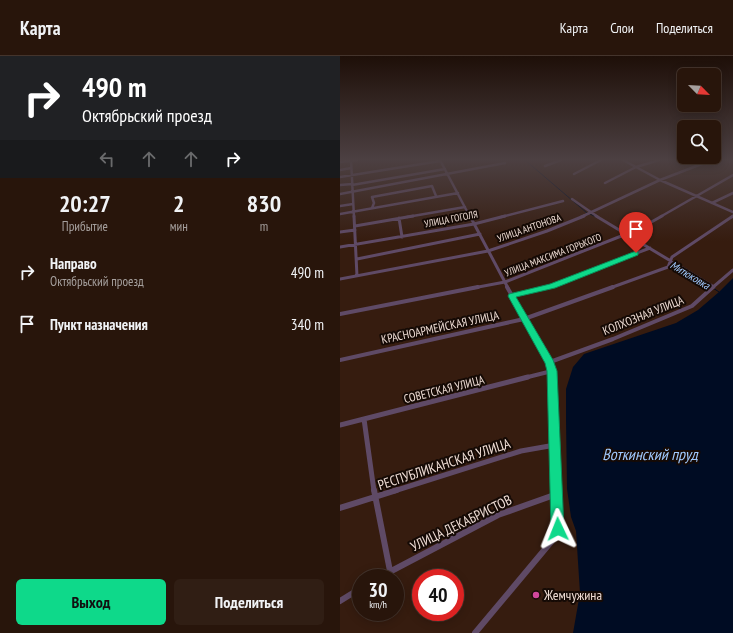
<!DOCTYPE html>
<html lang="ru">
<head>
<meta charset="utf-8">
<style>
	body { margin:0; font-family:"PT Sans Narrow",sans-serif; background:#301e14; color:#f1f3f6; height:100vh; display:flex; flex-direction:column; font-size:15px; white-space:nowrap }
	* { box-sizing:border-box; margin:0 }
	p { font-size:13px; color:#a59f9d }
	.icon { flex:none; width:22px; height:22px; fill:none; stroke:currentColor; stroke-width:2; stroke-linecap:round; stroke-linejoin:round }
	.map { position:relative; flex:1; overflow:hidden }
	.side { display:flex; flex-direction:column; background:#28150b; width:340px }
	.side>* { flex:none }
	.hud { background:#202124; color:#fff; overflow:hidden }
	.needle { width:26px; rotate:114deg }
	.controls { position:absolute; left:337px; top:12px; display:grid; gap:8px }
	.controls a { display:grid; place-items:center; width:44px; height:44px; border-radius:6px; background:#28150b; box-shadow:0 2px 10px #0003,0 0 0 1px #44342c; font-size:20px }
	.speed { position:absolute; left:12px; top:513px; display:flex; gap:8px; font-size:20px; font-weight:700; text-align:center }
	.speed>* { display:grid; place-content:center; width:52px; height:52px; border-radius:50%; background:#28150b; box-shadow:0 2px 10px #0003,0 0 0 1px #44342c; line-height:1 }
	.speed small { font-size:10px; font-weight:400 }
	.speed .limit { border:6px solid #d22; background:#fff; color:#111 }
	.pin { position:absolute; display:grid; place-items:center; width:34px; height:34px; color:#fff; margin:-41px -17px; border-radius:50% 50% 50% 0; rotate:-45deg; box-shadow:0 0 4px #0007 }
	.pin .icon { rotate:45deg }
	.me { position:absolute; width:44px; margin:-22px; rotate:358deg; stroke-linejoin:round; filter:drop-shadow(0 0 3px #0008) }
	.turn { display:flex; align-items:center; gap:14px; height:84px; padding:0 16px; font-size:18px }
	.turn .icon { width:52px; height:52px; stroke-width:2.5 }
	.turn b { display:block; font-size:28px; line-height:34px }
	.lanes { display:flex; align-items:center; height:38px; padding:0 16px; background:#0003; justify-content:center; gap:20px; direction:ltr }
	.lanes .off { opacity:.35 }
	.eta { display:flex; justify-content:space-evenly; align-items:center; height:68px; text-align:center }
	.eta b { font-size:24px; font-weight:700; line-height:28px }
	.cta { display:flex; gap:8px; margin-top:auto; padding:8px 16px }
	.cta a { flex:1; height:46px; border-radius:6px; background:#0ed98a; color:#111; font-size:16px; font-weight:700; line-height:46px; text-align:center }
	.cta a+a { background:#301e14; color:#f1f3f6 }
	ul { padding:0; list-style:none }
	li { display:flex; align-items:center; gap:12px; height:52px; padding:0 16px }
	li div { flex:1 }
	li b { display:block; font-size:15px }
	li em { font-style:normal }
	header { display:flex; align-items:center; gap:24px; box-sizing:border-box; height:56px; padding:0 20px; background:#28150b; border-bottom:1px solid #44342c }
	header strong { font-size:19px }
	nav { display:flex; gap:22px; margin-inline-start:auto; font-size:14px }
	main { display:flex; flex:1; min-height:0 }
	.map>svg:first-child { display:block }
</style>
</head>
<body>
<header>
<strong>Карта</strong>
<nav><a>Карта</a><a>Слои</a><a>Поделиться</a></nav>
</header>
<main>
<section class="side">
<div class="hud">
<div class="turn"><svg class="icon" aria-label="right" viewBox="0 0 24 24"><path d="M7 20v-9h11M14 6l5 5-5 5"/></svg><div><b>490 m</b>Октябрьский проезд</div></div>
<div class="lanes"><svg class="icon off" aria-label="left" viewBox="0 0 24 24"><path d="M17 20v-9H6M10 6l-5 5 5 5"/></svg><svg class="icon off" aria-label="ahead" viewBox="0 0 24 24"><path d="M12 20V5M6 11l6-6 6 6"/></svg><svg class="icon off" aria-label="ahead" viewBox="0 0 24 24"><path d="M12 20V5M6 11l6-6 6 6"/></svg><svg class="icon" aria-label="right" viewBox="0 0 24 24"><path d="M7 20v-9h11M14 6l5 5-5 5"/></svg></div>
</div>
<div class="eta">
<div><b>20:27</b><p>Прибытие</p></div>
<div><b>2</b><p>мин</p></div>
<div><b>830</b><p>m</p></div>
</div>
<ul>
<li><svg class="icon" aria-label="right" viewBox="0 0 24 24"><path d="M7 20v-9h11M14 6l5 5-5 5"/></svg><div><b>Направо</b><p>Октябрьский проезд</p></div><em>490 m</em></li>
<li><svg class="icon" aria-label="arrive" viewBox="0 0 24 24"><path d="M6 21V4h12l-3 4 3 4H6"/></svg><div><b>Пункт назначения</b></div><em>340 m</em></li>
</ul>
<div class="cta"><a>Выход</a><a>Поделиться</a></div>
</section>
<div class="map">
<svg width="393" height="577" viewBox="0 0 393 577">
	<rect width="100%" height="100%" fill="#361c0f"/>
	<!-- water -->
	<path fill="#000c23" d="M393,222V577H233L240,537L236,475L231,461L227,433L226,364V333L233,311L244,298L336,267L358,254L379,236Z"/>
	<g fill="none" stroke-linecap="round" stroke-linejoin="round">
		<!-- stream -->
		<path stroke="#000c23" stroke-width="1" d="M185,104L247,157
			M250,158L256,161
			M351,219L370,231
			M373,232L379,236"/>
		<!-- minor-far4 -->
		<path stroke="#5f4a66" stroke-width="2.5" d="M11,104L14,161
			M100,104L130,161
			M283,104L320,124L393,156
			M0,106L17,104
			M205,110L221,104
			M0,114L11,112
			M234,118L261,104
			M0,121L100,105
			M265,127L296,111L319,104
			M0,129L12,128
			M12,129L105,113
			M0,138L165,107
			M232,143L258,161
			M372,147L393,137
			M0,150L13,148
			M32,152L34,147L32,141L92,130L96,140
			M0,158L118,137
			M67,161L125,151
			M161,161L223,145
			M241,161L320,124L372,104
			M320,161L393,119
			M392,161L393,160"/>
		<!-- minor-far3 -->
		<path stroke="#5f4a66" stroke-width="3" d="M14,160L17,220
			M130,160L168,232
			M256,160L374,231
			M59,162L62,181
			M15,170L73,160
			M0,176L15,174
			M0,191L134,168L165,160
			M17,203L140,178
			M0,223L148,195L207,175L244,160
			M133,232L165,226L299,173L322,160
			M204,232L310,192
			M270,232L328,211L332,201L393,160
			M372,232L393,214"/>
		<!-- minor-far2 -->
		<path stroke="#5f4a66" stroke-width="4" d="M167,231L210,306L212,322
			M172,240L208,231
			M0,258L138,231
			M0,304L184,263L273,231
			M210,306L273,283L352,250L373,231
			M184,322L212,315"/>
		<!-- minor-far1 -->
		<path stroke="#5f4a66" stroke-width="5" d="M212,321L217,435
			M24,363L34,435
			M0,369L188,321
			M54,435L181,395L215,389"/>
		<!-- minor -->
		<path stroke="#5f4a66" stroke-width="6" d="M34,434L50,515
			M0,452L57,434
			M38,522L158,459L217,438
			M0,545L21,532
			M135,577L216,480L218,464L217,434"/>
	</g>
	<!-- sky -->
	<linearGradient id="sky" x2="0" y2="1"><stop stop-color="#1e0f08"/><stop offset="0.56" stop-color="#4c4042"/><stop offset="1" stop-color="#4c4042" stop-opacity="0"/></linearGradient>
	<rect width="393" height="185" fill="url(#sky)"/>
	<!-- route -->
	<path fill="#0ed98a" stroke="#098d5a" d="M296,195L298,196V199L215,232L176,241L213,304L217,315L224,473L222,478L218,480L213,478L211,473L207,315L205,307L168,240L169,238L210,228Z"/>
	<!-- markers -->
	<circle fill="#d1479c" stroke="#150a05" stroke-width="1.5" cx="196" cy="539" r="4"/>
	<g text-anchor="middle" dominant-baseline="central" stroke-width="4" stroke-linejoin="round" paint-order="stroke">
		<!-- far-street labels -->
		<g font-size="10" fill="#eedcd4" stroke="#150a05">
			<text transform="translate(111 163) rotate(-11)">УЛИЦА ГОГОЛЯ</text>
			<text transform="translate(189 172) rotate(-19)">УЛИЦА АНТОНОВА</text>
			<text transform="translate(213 199) rotate(-21)">УЛИЦА МАКСИМА ГОРЬКОГО</text>
		</g>
		<!-- far-water labels -->
		<g font-size="11" font-style="italic" fill="#a1c9fd" stroke="#150a05">
			<text transform="translate(350 219) rotate(31)">Митюковка</text>
		</g>
		<!-- street labels -->
		<g font-size="12" fill="#eedcd4" stroke="#150a05">
			<text transform="translate(303 259) rotate(-22)">КОЛХОЗНАЯ УЛИЦА</text>
			<text transform="translate(100 271) rotate(-12)">КРАСНОАРМЕЙСКАЯ УЛИЦА</text>
			<text transform="translate(104 333) rotate(-14)">СОВЕТСКАЯ УЛИЦА</text>
		</g>
		<!-- near-street labels -->
		<g font-size="14" fill="#eedcd4" stroke="#150a05">
			<text transform="translate(104 408) rotate(-18)">РЕСПУБЛИКАНСКАЯ УЛИЦА</text>
			<text transform="translate(121 467) rotate(-26)">УЛИЦА ДЕКАБРИСТОВ</text>
		</g>
		<!-- near-poi labels -->
		<g font-size="14" fill="#eedcd4" stroke="#150a05" text-anchor="start">
			<text x="204" y="539">Жемчужина</text>
		</g>
		<!-- near-water labels -->
		<g font-size="16" font-style="italic" fill="#a1c9fd" stroke="#150a05">
			<text x="310" y="398">Воткинский пруд</text>
		</g>
	</g>
</svg>
<div class="controls">
<a><svg class="needle" viewBox="-14 -14 28 28"><path d="M0-13l5 13h-10z" fill="#e53935"/><path d="M0 13l5-13h-10z" fill="#a59f9d"/></svg></a>
<a><svg class="icon" aria-label="search" viewBox="0 0 24 24"><circle cx="10" cy="10" r="6"/><path d="M15 15l6 6"/></svg></a>
</div>
<div class="speed"><div>30<small>km/h</small></div><div class="limit">40</div></div>
<div class="pin" style="left:296px;top:197px;background:#d93025"><svg class="icon" aria-label="arrive" viewBox="0 0 24 24"><path d="M6 21V4h12l-3 4 3 4H6"/></svg></div>
<svg class="me" style="left:218px;top:473px" viewBox="-20 -20 40 40"><path d="M0-17L14 15 0 8-14 15z" fill="#0ed98a" stroke="#fff" stroke-width="4"/></svg>
</div>
</main>
</body>
</html>
